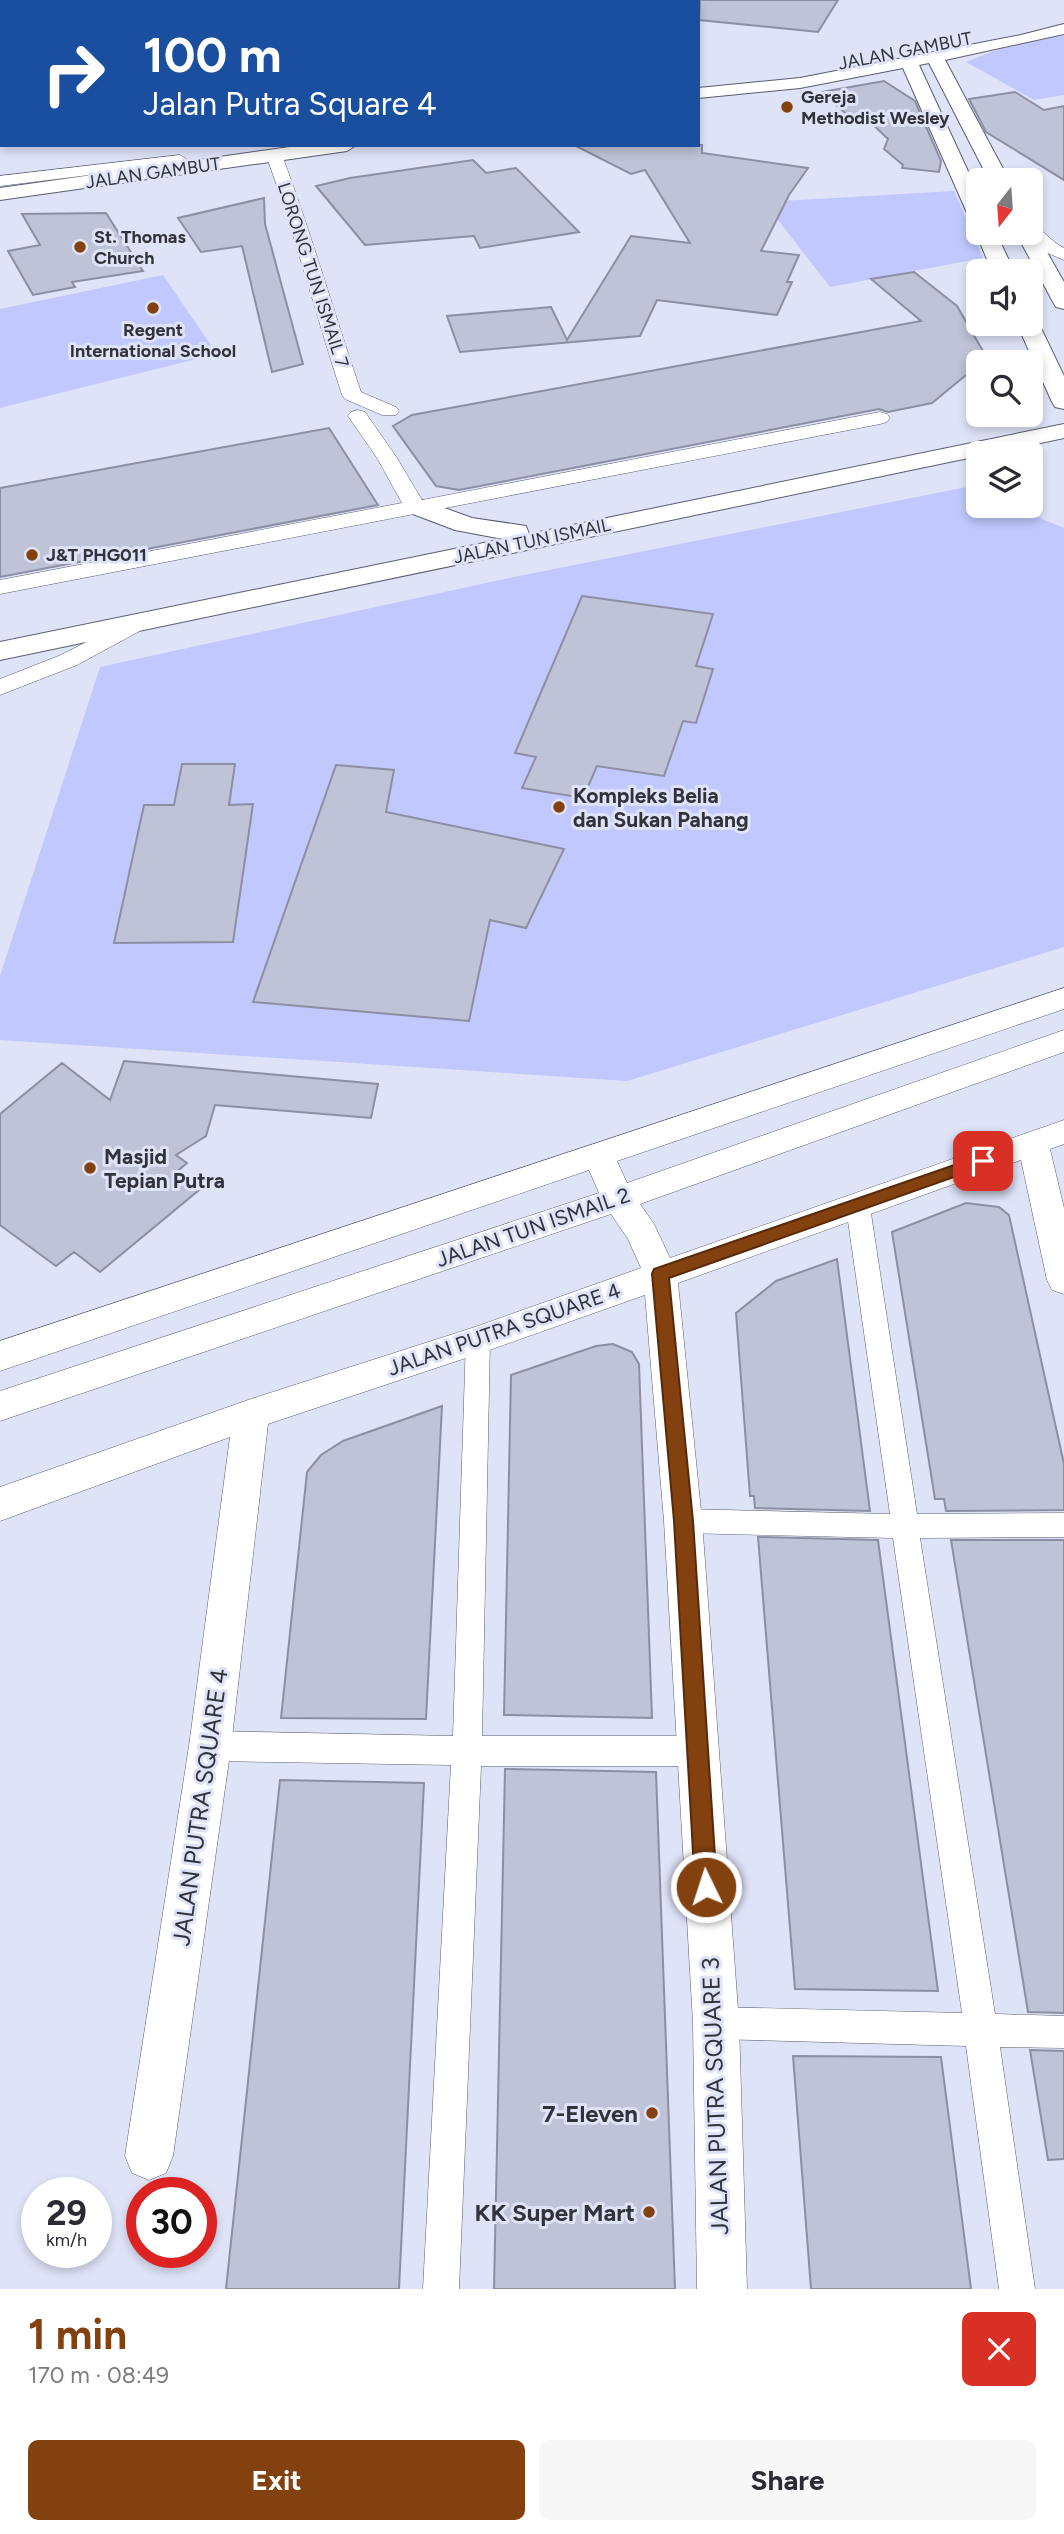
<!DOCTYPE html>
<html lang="en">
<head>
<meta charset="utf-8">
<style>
	body { margin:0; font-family:Figtree,sans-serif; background:#f7f7f7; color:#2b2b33; height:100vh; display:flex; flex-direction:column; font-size:26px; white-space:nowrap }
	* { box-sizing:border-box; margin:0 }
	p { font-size:23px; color:#7c7c81 }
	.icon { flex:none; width:38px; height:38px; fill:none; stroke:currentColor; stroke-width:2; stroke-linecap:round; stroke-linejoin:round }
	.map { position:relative; height:2289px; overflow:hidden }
	.side { display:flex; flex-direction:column; background:#fff; flex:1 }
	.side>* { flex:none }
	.banner { position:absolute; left:0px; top:0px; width:700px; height:147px; box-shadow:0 4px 10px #0003; background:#1a4fa0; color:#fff; overflow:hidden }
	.needle { width:46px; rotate:197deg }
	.fabs { position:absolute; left:966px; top:168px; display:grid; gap:14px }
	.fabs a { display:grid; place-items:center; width:77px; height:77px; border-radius:10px; background:#fff; box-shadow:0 4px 10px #0003; font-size:35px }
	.speed { position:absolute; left:21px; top:2177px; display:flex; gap:14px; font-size:35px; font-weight:700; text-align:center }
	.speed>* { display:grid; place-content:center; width:91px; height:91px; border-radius:50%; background:#fff; box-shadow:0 4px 10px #0003; line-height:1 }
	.speed small { font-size:18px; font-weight:400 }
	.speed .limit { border:10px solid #d22; background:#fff; color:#111 }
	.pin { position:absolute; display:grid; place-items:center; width:60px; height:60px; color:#fff; margin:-30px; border-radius:14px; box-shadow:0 4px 10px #0006 }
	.me { position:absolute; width:77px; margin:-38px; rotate:356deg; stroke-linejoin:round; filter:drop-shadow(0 0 5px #0008) }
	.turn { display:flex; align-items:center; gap:24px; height:147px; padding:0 28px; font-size:32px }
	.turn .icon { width:91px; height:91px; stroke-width:2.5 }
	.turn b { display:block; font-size:49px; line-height:60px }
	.round { display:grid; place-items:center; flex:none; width:74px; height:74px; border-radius:10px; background:#f7f7f7 }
	.overview { display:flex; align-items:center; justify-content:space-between; height:119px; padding:0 28px }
	h1 { font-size:42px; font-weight:700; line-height:52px; color:#844110 }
	.primary-button { display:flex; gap:14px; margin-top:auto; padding:14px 28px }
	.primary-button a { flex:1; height:80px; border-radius:10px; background:#844110; color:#fff; font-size:28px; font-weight:700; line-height:80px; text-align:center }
	.primary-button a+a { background:#f7f7f7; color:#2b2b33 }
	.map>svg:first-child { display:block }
</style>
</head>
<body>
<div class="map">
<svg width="1064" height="2289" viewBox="0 0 1064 2289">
	<rect width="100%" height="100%" fill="#dfe3f8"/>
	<!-- green -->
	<path fill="#c0c8fd" d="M1064,35V95L1034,100L966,62L999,49Z
		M954,191L983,258L830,287L764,202Z
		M163,275L217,354L0,408V309Z
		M967,487L978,492V506H1011L1064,528V947L627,1081L0,1040V976L100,667L514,577Z"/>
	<!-- building -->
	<path fill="#bfc3d7" stroke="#8c8fa2" stroke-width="2" d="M700,0H838L818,32L699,20Z
		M884,81L915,101L941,161L939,172L902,168L903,165L884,149L888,139L865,117L851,118L821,92Z
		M1015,92L1044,110L1064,106V180L986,132L969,99Z
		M574,145H702V153L808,168L789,195L761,251L799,255L787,282H792L777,315L657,300L640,336L460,352L447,316L551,307L567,340L631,236L690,243L645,170L631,174Z
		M473,160L486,173L516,168L579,232L480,248L474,236L365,245L316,186L350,178Z
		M264,198L265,224L303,364L272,372L242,246L201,252L178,218Z
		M106,213L143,271L72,282L75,287L33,295L8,251L40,245L22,214Z
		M914,272L957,306L983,351V361L932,403L888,412L879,409L459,490L436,486L393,426L412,415L921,321L871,279Z
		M329,428L378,505L0,577V488Z
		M582,596L713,614L696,666L713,669L696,723L683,721L664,776L597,766L583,798L522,788L536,757L515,753Z
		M182,764H235L229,805L253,804L233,942L114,943L144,805H174Z
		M336,765L394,770L386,812L564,849L526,928L490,920L469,1021L253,1002Z
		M124,1061L378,1084L371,1118L215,1105L206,1136L176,1155L187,1163L174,1174L199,1190L100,1272L74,1252L56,1266L0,1225V1114L62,1063L110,1100Z
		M966,1203L999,1207L1009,1215L1064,1464V1510L946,1511L944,1499H935L892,1232Z
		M837,1259L870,1511L755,1508L754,1496H750L736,1313L776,1281Z
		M613,1344L632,1352L639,1364L652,1718L504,1715L511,1375L596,1346Z
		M442,1406L426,1719L281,1718L307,1472L321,1455L343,1441Z
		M758,1537L878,1540L938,1991L795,1989Z
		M951,1540H1064V2013L1028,2012Z
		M505,1769L656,1772L675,2289H494Z
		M280,1780L424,1783L399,2289H226Z
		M1030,2050L1064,2051V2159L1048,2160Z
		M793,2056L941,2057L971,2289H811Z"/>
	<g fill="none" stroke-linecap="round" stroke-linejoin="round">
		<!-- pedestrian casing -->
		<g stroke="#5a5d6f" stroke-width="1">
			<path id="pedestrian" d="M858,1198L866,1201L870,1207L917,1514L1064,1513V1537L920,1538L995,2014L1064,2016V2048L1000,2047L1035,2289H999L966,2046L716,2039L704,2035L700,2023L704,2011L716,2007L962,2013L893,1538L683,1533L673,1530L669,1521L673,1512L683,1509L890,1514L846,1207L850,1201Z
				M478,1330L487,1333L490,1340L482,1736H697L707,1741L712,1751L707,1761L697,1766H481L459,2289H423L451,1765L210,1761L200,1756L195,1746L200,1736L210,1731L453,1736L466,1340L469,1333Z"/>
		</g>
		<!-- minor casing -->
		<g stroke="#5a5d6f" stroke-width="1">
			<path id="minor" d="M220,0H234L236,2H222Z
				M0,113H2V123H0Z
				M274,150L282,155C311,233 334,313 361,392L396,407L399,411L396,415H382L345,399L342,395C316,315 295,234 266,155Z
				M180,155L188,160L186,163L0,186V176Z
				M1031,224C1040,226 1051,242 1064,248V260L1038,249L1025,233H1031Z
				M358,410L365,412L397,458L422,500L880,412L887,414L890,418L887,422L880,424L0,594V580L402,503L377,458L348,416L351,412Z
				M141,614L149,616L153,621L149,626L77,665L0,695V679L61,655Z
				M1064,988V1009L617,1161L627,1183L1064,1030V1052L640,1204L654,1224L670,1258L1064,1120V1144L1050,1149L1064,1208V1294L1052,1290L1047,1280L1021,1160L678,1283L702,1521L739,2023L747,2289H697L693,2023L664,1521L645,1295L478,1354L268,1424L231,1746L173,2156L166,2173L149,2180L132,2173L125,2156L189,1746L230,1437L0,1521V1487L251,1399L475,1327L641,1268L628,1239L611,1214L0,1421V1391L599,1193L589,1170L0,1371V1341Z"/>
		</g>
		<!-- tertiary casing -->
		<g stroke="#5a5d6f" stroke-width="2">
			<path id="tertiary" d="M1064,24V34L945,60L1009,180H989L929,63L919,65L978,193V221L971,219L968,215L903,68L800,88L698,98V88L800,78L1021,35Z
				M304,145H356L347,151L0,200V188Z
				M1031,228L1036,233L1064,282V309L1056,307L1053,302L1016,233H1031Z
				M978,229V233H996L1014,271H992L976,233Z
				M1031,318L1039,324L1064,376V409L1055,407L1052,402L1017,324H1031Z"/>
		</g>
		<!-- secondary casing -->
		<g stroke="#5a5d6f" stroke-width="2">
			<path id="secondary" d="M1064,424V438L993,453H978V456L0,660V642L503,539L455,530L405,511L401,505L405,499L414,497L472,518L526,526L529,534Z"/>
		</g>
		<!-- pedestrian -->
		<use href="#pedestrian" fill="#fff" fill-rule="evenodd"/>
		<!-- minor -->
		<use href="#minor" fill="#fff" fill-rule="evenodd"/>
		<!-- tertiary -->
		<use href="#tertiary" fill="#fff" fill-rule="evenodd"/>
		<!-- secondary -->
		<use href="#secondary" fill="#fff" fill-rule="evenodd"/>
	</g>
	<!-- route -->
	<path fill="#844110" stroke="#562a0a" stroke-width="2" d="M983,1155L988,1157L991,1161L988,1165L669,1278L693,1521L717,1887L714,1895L706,1898L699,1895L695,1887L674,1521L652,1274L654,1269Z"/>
	<!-- markers -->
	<g fill="#844110" stroke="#dfe3f8" stroke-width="2.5">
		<circle cx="787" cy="107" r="7"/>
		<circle cx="80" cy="247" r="7"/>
		<circle cx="153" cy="308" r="7"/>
		<circle cx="32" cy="555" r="7"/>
		<circle cx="559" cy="807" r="7"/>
		<circle cx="90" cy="1168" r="7"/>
		<circle cx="652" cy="2113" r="7"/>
		<circle cx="649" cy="2212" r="7"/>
	</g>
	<g text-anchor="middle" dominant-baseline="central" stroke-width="6" stroke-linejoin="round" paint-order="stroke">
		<!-- far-street labels -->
		<g font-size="18" fill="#31323a" stroke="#dfe3f8">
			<text transform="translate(905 51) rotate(-11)">JALAN GAMBUT</text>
			<text transform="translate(153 173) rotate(-8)">JALAN GAMBUT</text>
			<text transform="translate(313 275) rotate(72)">LORONG TUN ISMAIL 7</text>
			<text transform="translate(532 541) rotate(-12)">JALAN TUN ISMAIL</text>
		</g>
		<!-- far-poi labels -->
		<g font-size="18" font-weight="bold" fill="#31323a" stroke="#dfe3f8" text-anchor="start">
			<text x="801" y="97">Gereja<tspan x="801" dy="21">Methodist Wesley</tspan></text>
			<text x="94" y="237">St. Thomas<tspan x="94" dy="21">Church</tspan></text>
			<text x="153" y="330" text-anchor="middle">Regent<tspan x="153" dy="21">International School</tspan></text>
			<text x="46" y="555">J&amp;T PHG011</text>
		</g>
		<!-- poi labels -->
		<g font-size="21" font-weight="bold" fill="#31323a" stroke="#dfe3f8" text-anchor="start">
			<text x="573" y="795">Kompleks Belia<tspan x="573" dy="24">dan Sukan Pahang</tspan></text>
			<text x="104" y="1156">Masjid<tspan x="104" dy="24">Tepian Putra</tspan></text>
		</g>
		<!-- street labels -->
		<g font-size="21" fill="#31323a" stroke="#dfe3f8">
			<text transform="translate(533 1227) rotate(-19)">JALAN TUN ISMAIL 2</text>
			<text transform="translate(504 1329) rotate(-19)">JALAN PUTRA SQUARE 4</text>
		</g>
		<!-- near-street labels -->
		<g font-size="24" fill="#31323a" stroke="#dfe3f8">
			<text transform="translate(200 1807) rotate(-82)">JALAN PUTRA SQUARE 4</text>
			<text transform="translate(715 2096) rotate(-92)">JALAN PUTRA SQUARE 3</text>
		</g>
		<!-- near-poi labels -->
		<g font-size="24" font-weight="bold" fill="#31323a" stroke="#dfe3f8" text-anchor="end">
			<text x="638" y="2113">7-Eleven</text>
			<text x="635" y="2212">KK Super Mart</text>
		</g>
	</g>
</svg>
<div class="fabs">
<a><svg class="needle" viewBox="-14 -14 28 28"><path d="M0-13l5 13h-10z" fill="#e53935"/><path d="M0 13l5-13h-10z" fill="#7c7c81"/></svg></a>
<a><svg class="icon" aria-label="sound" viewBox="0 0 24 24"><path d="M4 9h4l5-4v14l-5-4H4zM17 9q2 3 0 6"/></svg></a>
<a><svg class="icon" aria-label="search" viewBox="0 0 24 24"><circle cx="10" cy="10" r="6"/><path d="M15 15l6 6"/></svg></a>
<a><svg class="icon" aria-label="layers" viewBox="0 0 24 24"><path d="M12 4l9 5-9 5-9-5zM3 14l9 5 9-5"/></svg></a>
</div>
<div class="speed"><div>29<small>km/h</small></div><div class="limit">30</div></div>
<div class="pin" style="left:983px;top:1161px;background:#d93025"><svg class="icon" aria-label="arrive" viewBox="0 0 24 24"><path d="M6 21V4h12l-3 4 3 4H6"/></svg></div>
<svg class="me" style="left:706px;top:1887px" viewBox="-20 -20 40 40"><circle r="17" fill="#844110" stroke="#fff" stroke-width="3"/><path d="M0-11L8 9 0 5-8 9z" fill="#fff"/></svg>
<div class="banner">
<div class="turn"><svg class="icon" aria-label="right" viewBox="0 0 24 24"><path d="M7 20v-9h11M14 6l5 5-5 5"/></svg><div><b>100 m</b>Jalan Putra Square 4</div></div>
</div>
</div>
<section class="side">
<div class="overview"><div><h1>1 min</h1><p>170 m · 08:49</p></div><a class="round" style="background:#d93025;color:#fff"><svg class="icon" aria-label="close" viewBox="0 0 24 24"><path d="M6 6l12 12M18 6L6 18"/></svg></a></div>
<div class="primary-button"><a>Exit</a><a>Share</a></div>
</section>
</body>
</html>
